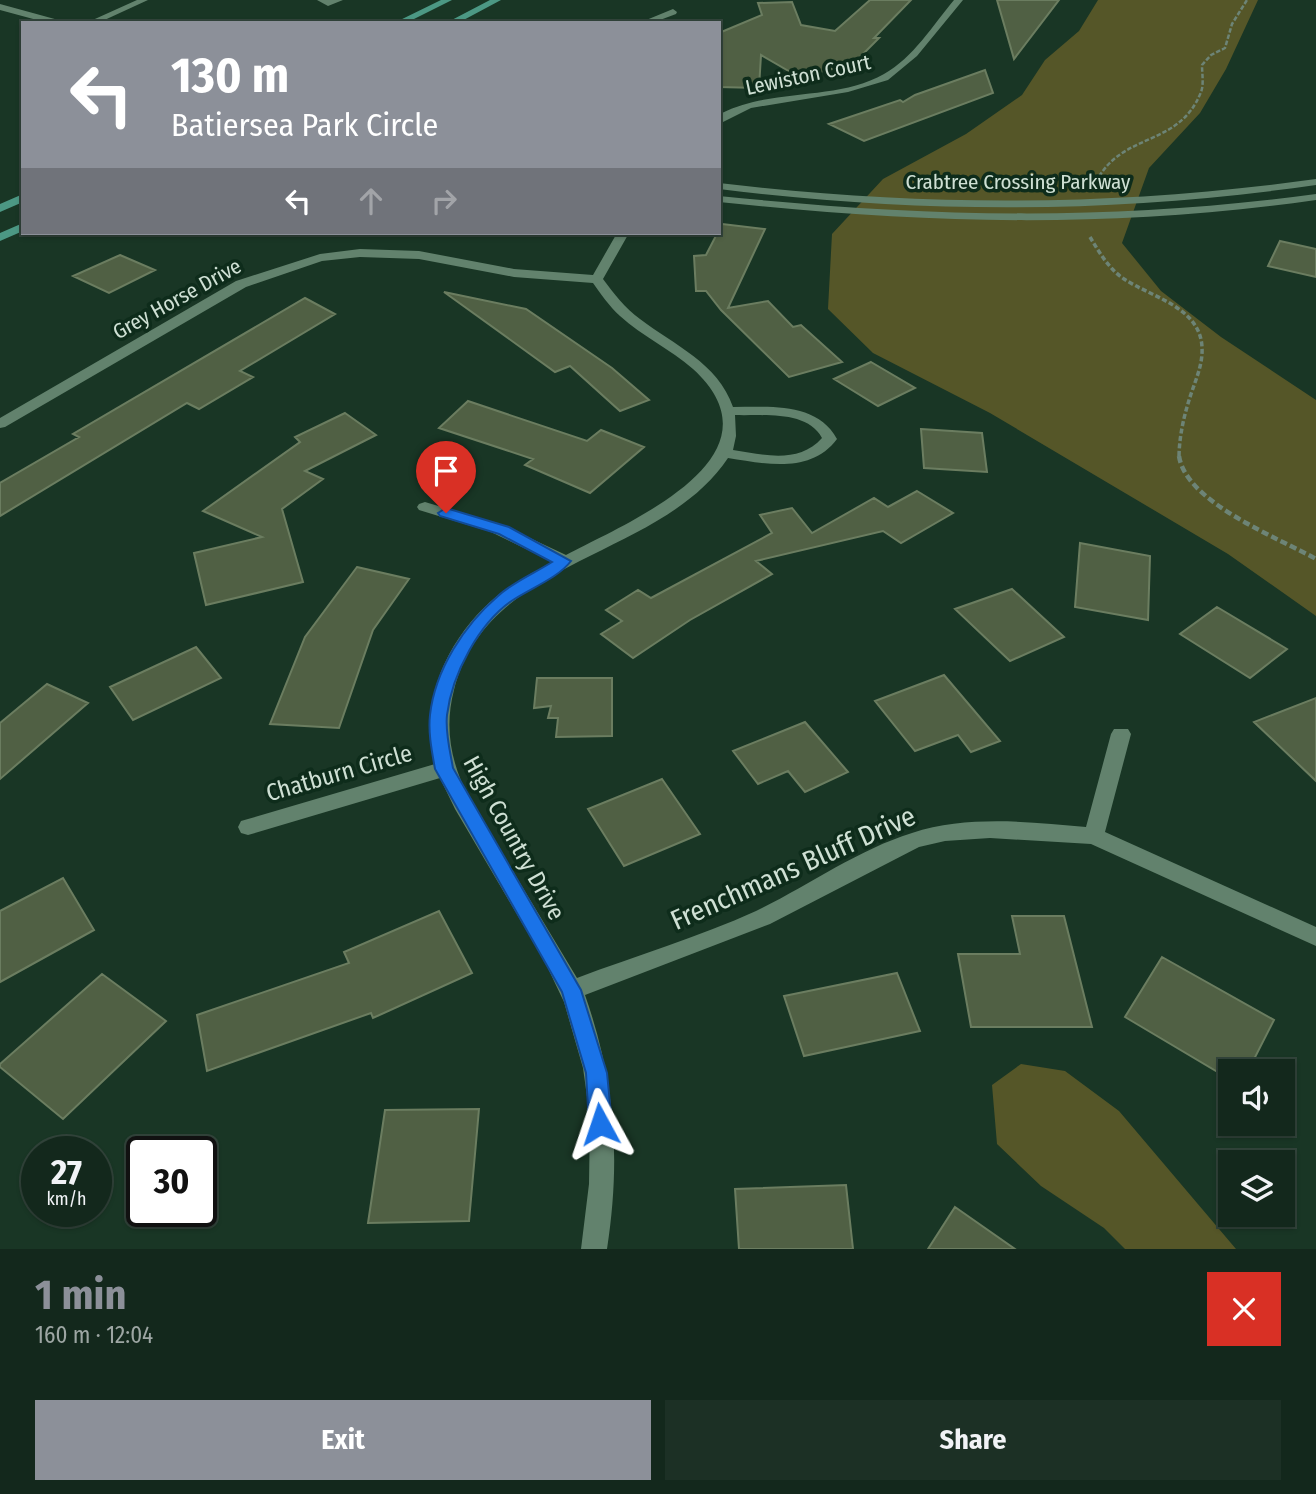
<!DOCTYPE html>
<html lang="en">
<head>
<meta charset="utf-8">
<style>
	body { margin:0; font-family:"Fira Sans Condensed",sans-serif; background:#1c3025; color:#f1f3f6; height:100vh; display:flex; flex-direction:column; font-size:26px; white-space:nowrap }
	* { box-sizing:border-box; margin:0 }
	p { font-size:23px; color:#9da6a3 }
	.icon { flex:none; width:38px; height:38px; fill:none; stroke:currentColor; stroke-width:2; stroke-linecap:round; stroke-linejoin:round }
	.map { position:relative; height:1249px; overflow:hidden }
	.drawer { display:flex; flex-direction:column; background:#13281c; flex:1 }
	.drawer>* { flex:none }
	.top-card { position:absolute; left:21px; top:21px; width:700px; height:214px; border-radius:0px; box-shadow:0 2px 5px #0004,0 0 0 2px #32443b; background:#8c9099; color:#fff; overflow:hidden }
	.controls { position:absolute; left:1218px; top:1059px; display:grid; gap:14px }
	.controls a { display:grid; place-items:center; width:77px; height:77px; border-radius:0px; background:#13281c; box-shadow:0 2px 5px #0004,0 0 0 2px #32443b; font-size:35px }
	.speed { position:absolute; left:21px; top:1136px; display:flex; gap:14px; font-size:35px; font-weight:700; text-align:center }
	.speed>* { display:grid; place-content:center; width:91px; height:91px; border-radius:50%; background:#13281c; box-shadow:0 2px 5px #0004,0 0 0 2px #32443b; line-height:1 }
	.speed small { font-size:18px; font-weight:400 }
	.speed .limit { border:4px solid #111; border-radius:10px; background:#fff; color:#111 }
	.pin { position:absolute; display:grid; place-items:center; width:60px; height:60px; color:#fff; margin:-72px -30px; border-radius:50% 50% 50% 0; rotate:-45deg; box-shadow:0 0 7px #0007 }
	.pin .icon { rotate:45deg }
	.me { position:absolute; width:77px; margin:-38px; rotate:355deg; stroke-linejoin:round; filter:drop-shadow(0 0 5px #0008) }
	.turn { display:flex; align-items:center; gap:24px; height:147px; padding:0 35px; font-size:32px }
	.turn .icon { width:91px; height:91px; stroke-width:2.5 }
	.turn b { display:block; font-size:49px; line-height:60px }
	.lanes { display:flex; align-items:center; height:66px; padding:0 35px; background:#0003; justify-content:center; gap:35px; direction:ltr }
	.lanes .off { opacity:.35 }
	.round { display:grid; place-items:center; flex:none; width:74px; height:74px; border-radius:0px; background:#1c3025 }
	.head { display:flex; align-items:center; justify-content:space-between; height:119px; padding:0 35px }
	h1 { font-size:42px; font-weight:700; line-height:52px; color:#8c9099 }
	.action { display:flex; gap:14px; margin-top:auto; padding:14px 35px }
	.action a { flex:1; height:80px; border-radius:0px; background:#8c9099; color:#fff; font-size:28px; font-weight:700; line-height:80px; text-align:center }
	.action a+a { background:#1c3025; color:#f1f3f6 }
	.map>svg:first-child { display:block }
</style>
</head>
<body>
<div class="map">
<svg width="1316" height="1249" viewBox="0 0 1316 1249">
	<rect width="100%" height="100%" fill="#193625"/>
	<!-- green -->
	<path fill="#555628" d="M1098,0H1258L1226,69L1200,113L1149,168L1122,243L1161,291L1221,337L1316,400V616L1228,554L990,413L873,353L828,309L832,234L883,179L966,134L1022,95L1045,60L1079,31Z
		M1021,1064L1065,1071L1119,1111L1236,1249H1125L1104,1228L1041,1186L997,1144L992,1085Z"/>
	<!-- building -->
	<path fill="#506044" stroke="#6b7d60" stroke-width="2" d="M870,0H911L874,38H879L853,64L799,77L761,55L759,88L719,87V33L762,15L758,3L792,2L801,25L835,31Z
		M997,0H1059L1014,59Z
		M985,70L993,93L864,141L829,124L900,100L903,102L915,95Z
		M722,224L765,229L728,308L768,301L793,327L801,325L842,362L789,377L721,310L706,291H696L694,256L706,255Z
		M1280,241L1316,249V277L1268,266Z
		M120,255L155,270L109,293L73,276Z
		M444,292L526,309L612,368L649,400L620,411L570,366L555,372Z
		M305,298L335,314L240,371L253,377L199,409L187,403L0,516V483L79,437L73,434Z
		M871,362L915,388L878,406L834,379Z
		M468,401L587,441L601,430L644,447L590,493L525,465L533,459L439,428Z
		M345,413L376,435L305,471L323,479L282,509L303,582L206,605L194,553L262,537L203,511L300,442L295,437Z
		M921,429L982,433L987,472L924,468Z
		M917,491L953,513L901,543L883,531L756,561L772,574L690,620L633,658L601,634L622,621L606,610L638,590L651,598L772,533L760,515L792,508L812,533L874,498L888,507Z
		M1080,543L1150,556L1148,620L1075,607Z
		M357,567L409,579L373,630L339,728L270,724L305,637Z
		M1012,589L1064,637L1010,661L955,609Z
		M1217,607L1287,649L1250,678L1180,634Z
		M196,647L221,678L133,720L110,687Z
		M944,675L1000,741L971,752L958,735L915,751L875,701Z
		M537,678H612V736L556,737L558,718H548L551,706L534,708Z
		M47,684L88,703L0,779V723Z
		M1316,698V781L1254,722Z
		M805,722L848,772L805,792L788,771L758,784L733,751Z
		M662,779L700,834L624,866L588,809Z
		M63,878L94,930L0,982V911Z
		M439,911L472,973L373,1018L371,1013L207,1071L197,1015L349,963L344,952Z
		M1012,916H1064L1092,1027H971L958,954H1020Z
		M1162,957L1274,1020L1248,1071H1216L1125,1017Z
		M897,973L920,1031L804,1056L784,996Z
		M102,974L166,1021L63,1119L0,1067V1064Z
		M479,1109L469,1221L368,1223L385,1110Z
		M846,1185L853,1249H739L735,1189Z
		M955,1207L1015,1249H928Z"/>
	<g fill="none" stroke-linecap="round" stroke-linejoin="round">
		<!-- path-far2 -->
		<path stroke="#6d8476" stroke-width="2.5" stroke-dasharray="4.5 2" stroke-linecap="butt" d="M1096,182C1122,131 1179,148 1201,92C1204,85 1202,73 1202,65L1211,55L1225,48L1232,24L1247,0"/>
		<!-- path-far1 -->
		<path stroke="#6d8476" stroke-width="3.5" stroke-dasharray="5 2.5" stroke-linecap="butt" d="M1090,237C1099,252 1109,269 1124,279C1151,297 1200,307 1202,347C1203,364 1196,379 1191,394C1184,415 1179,437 1179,458"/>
		<!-- path -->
		<path stroke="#6d8476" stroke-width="4.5" stroke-dasharray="7 3.5" stroke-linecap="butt" d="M1179,456C1186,503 1279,538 1316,559"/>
		<!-- lane -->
		<path fill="#62826d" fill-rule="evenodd" d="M317,0H343L328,6Z"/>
		<!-- street -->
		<path fill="#62826d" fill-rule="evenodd" d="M137,0H148L98,23H86Z
			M954,0H963L917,56L888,80L848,92L751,108L719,124L722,113C772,88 837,101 884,74C913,58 933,25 954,0Z
			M0,4L62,21L63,23H48L0,10Z
			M673,9L677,12L676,14L652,23H639Z
			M1316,179V185C1114,214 921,214 719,189V183C921,207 1114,207 1316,179Z
			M1316,194V200C1111,229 925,224 719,202V196C925,217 1111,222 1316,194Z
			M617,233H629L603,279C614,294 625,308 640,319C674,345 718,363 733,407C770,407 817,402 837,439C811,474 766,464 728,458C660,560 487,556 454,690C444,728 451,763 469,798L577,978C635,956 699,937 756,911C808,886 857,850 912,833C968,815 1029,822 1086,827L1111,734L1114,729H1128L1131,734L1105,832L1316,927V946L1091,844L990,838L945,841L919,847L770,924L585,995C615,1081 621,1158 607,1249H581L589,1184L590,1118L583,1068L564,1002L545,962L455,809L440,778L248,835L241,833L238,827L241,821L248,819L435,764C416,703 450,634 497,596C514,582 534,572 553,562L491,532L419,510L417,507L419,504L425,502L502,525L566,555C628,522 789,457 693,369C670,349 642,336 620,316C609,306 601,294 593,283L514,277L419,259L360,257L322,261L246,287L5,427L0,428V418L236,281L320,254L360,249L419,251L514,269L593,275ZM735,415C763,416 807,410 822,438C799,464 764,455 733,450L736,436Z"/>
		<!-- primary -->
		<path fill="#4c9884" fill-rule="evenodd" d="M441,0H452L406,23H394Z
			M490,0H501L458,23H446Z
			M23,194V202L0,212V204Z
			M23,223V231L0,241V233Z"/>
	</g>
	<!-- route -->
	<path fill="#1a73e8" stroke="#114b97" stroke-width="2" d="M446,508L509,527L571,561C558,578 531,588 513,600C479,623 452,674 447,715C445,732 450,751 453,768L581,990L607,1073L612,1124L608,1131L600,1134L593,1131L589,1124L586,1073L562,992L435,769C432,752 428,733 430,715C435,670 464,625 498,596C513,582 535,573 552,562L499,534L440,516L438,513Z"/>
	<g text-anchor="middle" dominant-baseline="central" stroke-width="7" stroke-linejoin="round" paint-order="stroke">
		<!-- far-street labels -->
		<g font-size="21" fill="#cfe0d4" stroke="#0e2c1b">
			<text transform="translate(808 75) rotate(-12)">Lewiston Court</text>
			<text x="1018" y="182">Crabtree Crossing Parkway</text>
			<text transform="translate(177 299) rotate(-29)">Grey Horse Drive</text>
		</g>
		<!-- street labels -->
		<g font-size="24" fill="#cfe0d4" stroke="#0e2c1b">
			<text transform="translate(339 773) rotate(-16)">Chatburn Circle</text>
			<text transform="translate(514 838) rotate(61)">High Country Drive</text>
		</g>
		<!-- near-street labels -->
		<g font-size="28" fill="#cfe0d4" stroke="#0e2c1b">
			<text transform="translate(793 868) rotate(-24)">Frenchmans Bluff Drive</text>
		</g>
	</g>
</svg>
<div class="controls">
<a><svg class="icon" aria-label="sound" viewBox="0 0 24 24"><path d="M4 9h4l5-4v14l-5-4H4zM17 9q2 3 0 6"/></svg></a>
<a><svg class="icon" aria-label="layers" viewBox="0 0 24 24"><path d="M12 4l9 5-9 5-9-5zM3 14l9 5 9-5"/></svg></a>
</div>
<div class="speed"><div>27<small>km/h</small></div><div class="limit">30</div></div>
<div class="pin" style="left:446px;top:513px;background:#d93025"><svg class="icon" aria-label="arrive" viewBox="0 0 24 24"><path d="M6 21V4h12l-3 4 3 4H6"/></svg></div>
<svg class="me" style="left:600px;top:1124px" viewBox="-20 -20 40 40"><path d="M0-17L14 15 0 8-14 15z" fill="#1a73e8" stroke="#fff" stroke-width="4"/></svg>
<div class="top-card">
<div class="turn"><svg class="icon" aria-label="left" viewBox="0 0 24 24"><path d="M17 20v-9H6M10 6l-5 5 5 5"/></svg><div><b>130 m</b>Batiersea Park Circle</div></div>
<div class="lanes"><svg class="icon" aria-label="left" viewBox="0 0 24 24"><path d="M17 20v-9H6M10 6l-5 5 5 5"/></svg><svg class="icon off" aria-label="ahead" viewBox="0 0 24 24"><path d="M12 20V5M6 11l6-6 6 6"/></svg><svg class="icon off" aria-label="right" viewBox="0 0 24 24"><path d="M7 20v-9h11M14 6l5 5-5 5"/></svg></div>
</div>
</div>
<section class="drawer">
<div class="head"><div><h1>1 min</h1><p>160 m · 12:04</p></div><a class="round" style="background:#d93025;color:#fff"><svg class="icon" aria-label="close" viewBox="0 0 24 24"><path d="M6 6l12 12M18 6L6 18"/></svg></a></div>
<div class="action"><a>Exit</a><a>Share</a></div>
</section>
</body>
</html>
